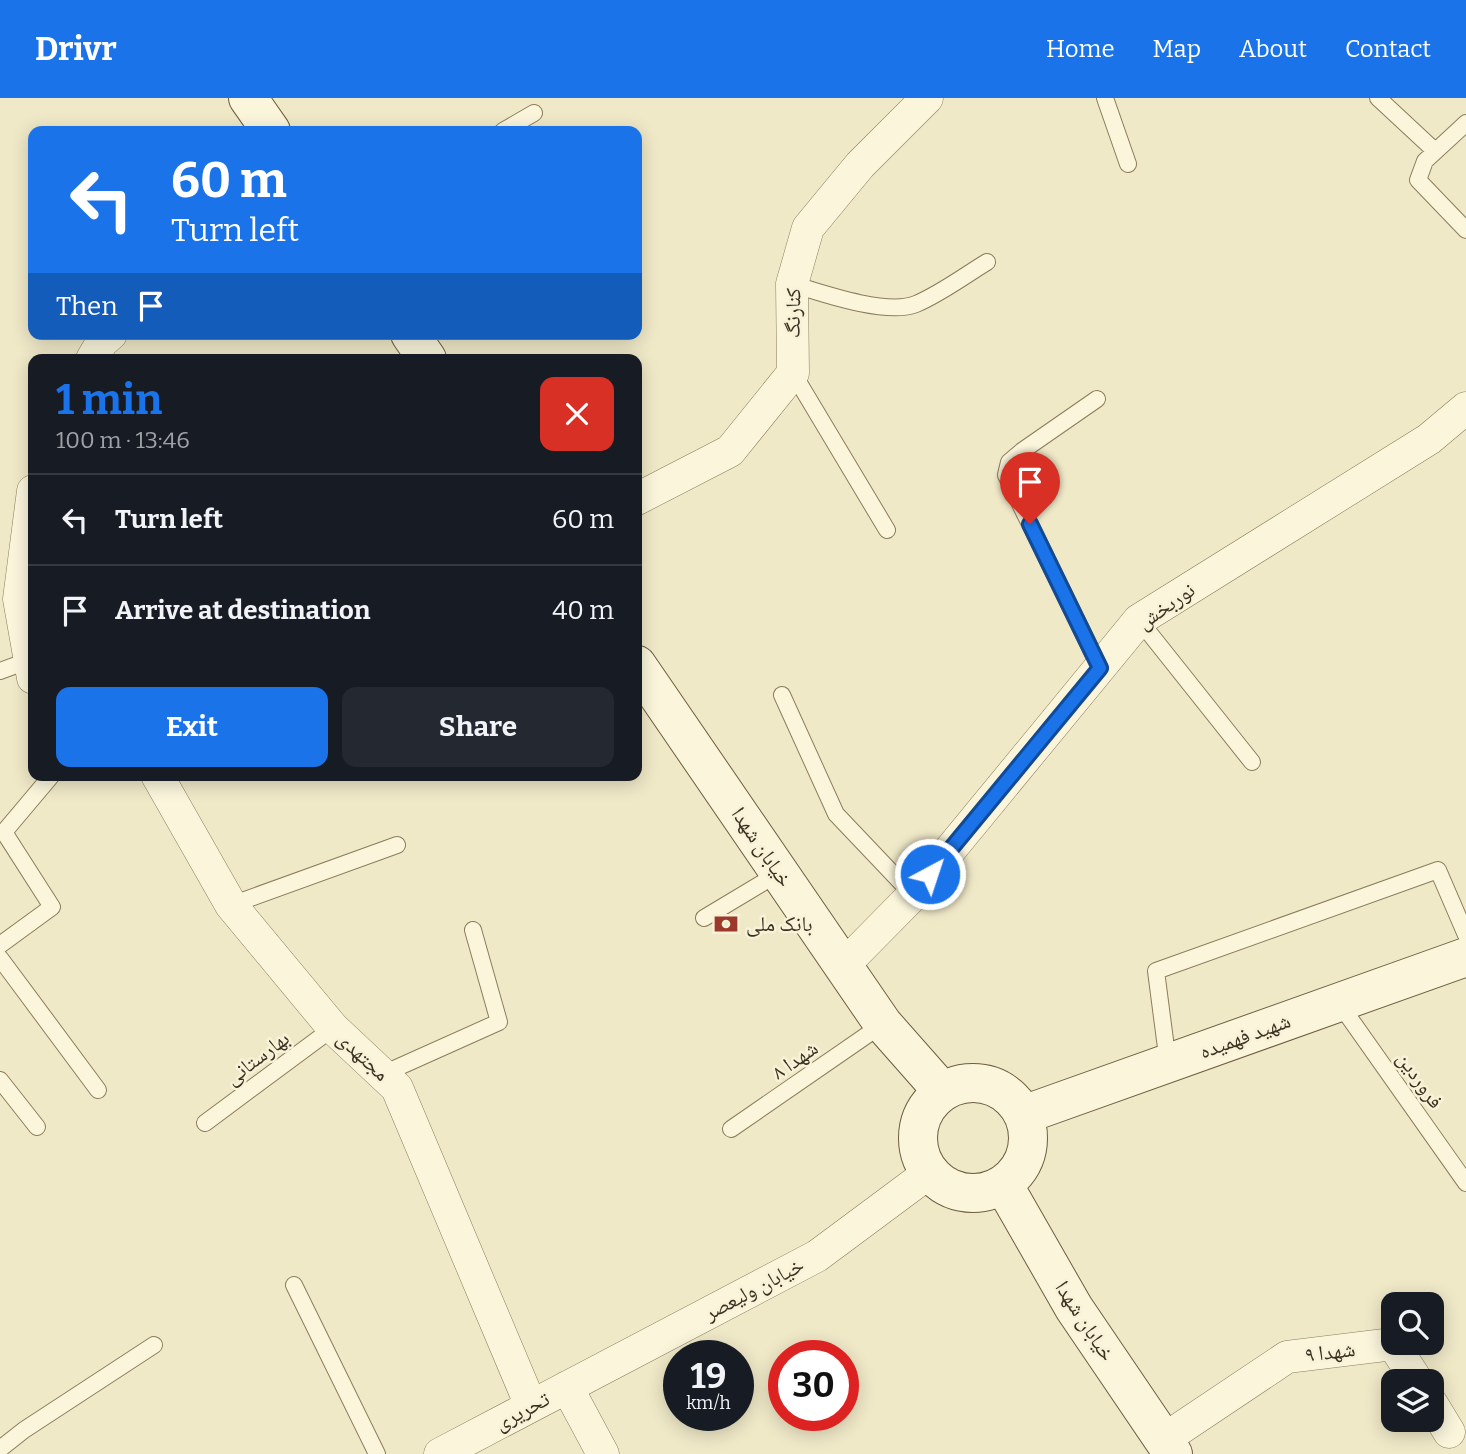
<!DOCTYPE html>
<html lang="en">
<head>
<meta charset="utf-8">
<style>
	body { margin:0; font-family:Bitter,"Noto Naskh Arabic",serif; background:#242831; color:#f1f3f6; height:100vh; display:flex; flex-direction:column; font-size:26px; white-space:nowrap }
	* { box-sizing:border-box; margin:0 }
	p { font-size:23px; color:#9ea1a6 }
	.icon { flex:none; width:38px; height:38px; fill:none; stroke:currentColor; stroke-width:2; stroke-linecap:round; stroke-linejoin:round }
	.map { position:relative; flex:1; overflow:hidden }
	.sheet { position:absolute; left:28px; top:256px; width:614px; height:427px; display:flex; flex-direction:column; background:#171b24; border-radius:14px; box-shadow:0 4px 18px #0003 }
	.sheet>* { flex:none }
	.top-card { position:absolute; left:28px; top:28px; width:614px; height:214px; border-radius:14px; box-shadow:0 4px 18px #0003; background:#1a73e8; color:#fff; overflow:hidden }
	.buttons { position:absolute; left:1381px; top:1194px; display:grid; gap:14px }
	.buttons a { display:grid; place-items:center; width:63px; height:63px; border-radius:14px; background:#171b24; box-shadow:0 4px 18px #0003; font-size:35px }
	.speed { position:absolute; left:663px; top:1242px; display:flex; gap:14px; font-size:35px; font-weight:700; text-align:center }
	.speed>* { display:grid; place-content:center; width:91px; height:91px; border-radius:50%; background:#171b24; box-shadow:0 4px 18px #0003; line-height:1 }
	.speed small { font-size:18px; font-weight:400 }
	.speed .limit { border:10px solid #d22; background:#fff; color:#111 }
	.pin { position:absolute; display:grid; place-items:center; width:60px; height:60px; color:#fff; margin:-72px -30px; border-radius:50% 50% 50% 0; rotate:-45deg; box-shadow:0 0 7px #0007 }
	.pin .icon { rotate:45deg }
	.me { position:absolute; width:77px; margin:-38px; rotate:40deg; stroke-linejoin:round; filter:drop-shadow(0 0 5px #0008) }
	.turn { display:flex; align-items:center; gap:24px; height:147px; padding:0 28px; font-size:32px }
	.turn .icon { width:91px; height:91px; stroke-width:2.5 }
	.turn b { display:block; font-size:49px; line-height:60px }
	.then { display:flex; align-items:center; height:66px; padding:0 28px; background:#0003; gap:14px; font-size:26px }
	.round { display:grid; place-items:center; flex:none; width:74px; height:74px; border-radius:14px; background:#242831 }
	.head { display:flex; align-items:center; justify-content:space-between; height:119px; padding:0 28px }
	h1 { font-size:42px; font-weight:700; line-height:52px; color:#1a73e8 }
	.cta { display:flex; gap:14px; margin-top:auto; padding:14px 28px }
	.cta a { flex:1; height:80px; border-radius:14px; background:#1a73e8; color:#fff; font-size:28px; font-weight:700; line-height:80px; text-align:center }
	.cta a+a { background:#242831; color:#f1f3f6 }
	ul { padding:0; list-style:none }
	li { display:flex; align-items:center; gap:21px; height:91px; padding:0 28px; border-top:2px solid #363941 }
	li div { flex:1 }
	li b { display:block; font-size:26px }
	li em { font-style:normal }
	header { display:flex; align-items:center; gap:42px; box-sizing:border-box; height:98px; padding:0 35px; background:#1a73e8; color:#fff }
	header strong { font-size:33px }
	nav { display:flex; gap:38px; margin-inline-start:auto; font-size:24px }
	.map>svg:first-child { display:block }
</style>
</head>
<body>
<header>
<strong>Drivr</strong>
<nav><a>Home</a><a>Map</a><a>About</a><a>Contact</a></nav>
</header>
<div class="map">
<svg width="1466" height="1356" viewBox="0 0 1466 1356">
	<rect width="100%" height="100%" fill="#f0e9c8"/>
	<g fill="none" stroke-linecap="round" stroke-linejoin="round">
		<!-- service casing -->
		<g stroke="#8c7c5c" stroke-width="18">
			<path id="service" d="M1105,0L1128,66
				M1378,0L1434,52
				M1466,25L1425,63L1418,82L1466,132
				M503,33L534,15
				M792,186C821,195 887,218 916,206C940,196 964,178 987,164
				M793,275L887,432
				M1097,301L1022,353L1009,364L1006,377L1100,570
				M1139,522L1252,664
				M0,573L30,562
				M782,597L836,716L913,797
				M231,807L397,747
				M704,820L779,775
				M0,847L52,809L4,734L52,677
				M0,860L98,992
				M1339,905L1466,1085
				M1168,965L1156,873L1438,772L1466,837
				M383,976L499,924L473,832
				M0,982L37,1029
				M205,1025L333,930
				M731,1031L883,926
				M294,1187L377,1356
				M0,1351L24,1332L154,1247"/>
		</g>
		<!-- minor casing -->
		<g stroke="#8c7c5c" stroke-width="33">
			<path id="minor" d="M92,261L102,244L111,236
				M33,393L19,501L33,580
				M637,401L730,353L793,275L792,186L808,130L860,67L927,0
				M157,677L231,807L333,930L397,990L531,1308
				M843,868L913,797L1139,522L1429,341L1466,310
				M567,1289L603,1356
				M1432,1306L1449,1334
				M1163,1342L1287,1259L1393,1246L1417,1283
				M440,1356L817,1158L930,1074"/>
		</g>
		<!-- secondary casing -->
		<g stroke="#6e5d3f" stroke-width="40">
			<path id="secondary" d="M248,0L271,33
				M410,236L427,261
				M637,567L883,926L943,994
				M918 1040a55 55 0 1 1 110 0a55 55 0 1 1-110 0Z
				M1023,1017L1466,859
				M1003,1086L1074,1210L1173,1356"/>
		</g>
		<!-- service -->
		<use href="#service" stroke="#faf5db" stroke-width="16"/>
		<!-- minor -->
		<use href="#minor" stroke="#faf5db" stroke-width="32"/>
		<!-- secondary -->
		<use href="#secondary" stroke="#faf5db" stroke-width="38"/>
	</g>
	<g fill="none" stroke-linecap="round" stroke-linejoin="round">
		<!-- route casing -->
		<g stroke="#114b97" stroke-width="18">
			<path id="route" d="M930,776L1100,570L1030,426"/>
		</g>
		<!-- route -->
		<use href="#route" stroke="#1a73e8" stroke-width="12"/>
	</g>
	<!-- icons -->
	<defs>
		<g id="bank-bare" transform="scale(1.89)"><path d="M-6-4H6V4H-6ZM0-2.3a2.3 2.3 0 1 0 0 4.6a2.3 2.3 0 1 0 0-4.6Z" fill="#9d392b" stroke="#f7f2d8" stroke-width="2.5" paint-order="stroke"/></g>
	</defs>
	<g fill-rule="evenodd">
		<use href="#bank-bare" x="726" y="826"/>
	</g>
	<g text-anchor="middle" dominant-baseline="central" stroke-width="5" stroke-linejoin="round" paint-order="stroke">
		<!-- street labels -->
		<g font-size="21" fill="#3c3120" stroke="#f7f2d8">
			<text transform="translate(793 215) rotate(-89)">کنارنگ</text>
			<text transform="translate(1166 508) rotate(-35)">نوربخش</text>
			<text transform="translate(762 749) rotate(56)">خیابان شهدا</text>
			<text transform="translate(1245 938) rotate(-20)">شهید فهمیده</text>
			<text transform="translate(363 958) rotate(43)">مجتهدی</text>
			<text transform="translate(257 960) rotate(-37)">بهارستانی</text>
			<text transform="translate(795 962) rotate(-35)">شهدا ۸</text>
			<text transform="translate(1420 982) rotate(55)">فروردین</text>
			<text transform="translate(754 1191) rotate(-28)">خیابان ولیعصر</text>
			<text transform="translate(1085 1223) rotate(57)">خیابان شهدا</text>
			<text transform="translate(1330 1254) rotate(-7)">شهدا ۹</text>
			<text transform="translate(522 1313) rotate(-28)">تحریری</text>
		</g>
		<!-- poi labels -->
		<g font-size="21" fill="#3c3120" stroke="#f7f2d8" text-anchor="start">
			<text x="746" y="826">بانک ملی</text>
		</g>
	</g>
</svg>
<div class="buttons">
<a><svg class="icon" aria-label="search" viewBox="0 0 24 24"><circle cx="10" cy="10" r="6"/><path d="M15 15l6 6"/></svg></a>
<a><svg class="icon" aria-label="layers" viewBox="0 0 24 24"><path d="M12 4l9 5-9 5-9-5zM3 14l9 5 9-5"/></svg></a>
</div>
<div class="speed"><div>19<small>km/h</small></div><div class="limit">30</div></div>
<div class="pin" style="left:1030px;top:426px;background:#d93025"><svg class="icon" aria-label="arrive" viewBox="0 0 24 24"><path d="M6 21V4h12l-3 4 3 4H6"/></svg></div>
<svg class="me" style="left:930px;top:776px" viewBox="-20 -20 40 40"><circle r="17" fill="#1a73e8" stroke="#fff" stroke-width="3"/><path d="M0-11L8 9 0 5-8 9z" fill="#fff"/></svg>
<div class="top-card">
<div class="turn"><svg class="icon" aria-label="left" viewBox="0 0 24 24"><path d="M17 20v-9H6M10 6l-5 5 5 5"/></svg><div><b>60 m</b>Turn left</div></div>
<div class="then">Then<svg class="icon" aria-label="arrive" viewBox="0 0 24 24"><path d="M6 21V4h12l-3 4 3 4H6"/></svg></div>
</div>
<section class="sheet">
<div class="head"><div><h1>1 min</h1><p>100 m · 13:46</p></div><a class="round" style="background:#d93025;color:#fff"><svg class="icon" aria-label="close" viewBox="0 0 24 24"><path d="M6 6l12 12M18 6L6 18"/></svg></a></div>
<ul>
<li><svg class="icon" aria-label="left" viewBox="0 0 24 24"><path d="M17 20v-9H6M10 6l-5 5 5 5"/></svg><div><b>Turn left</b></div><em>60 m</em></li>
<li><svg class="icon" aria-label="arrive" viewBox="0 0 24 24"><path d="M6 21V4h12l-3 4 3 4H6"/></svg><div><b>Arrive at destination</b></div><em>40 m</em></li>
</ul>
<div class="cta"><a>Exit</a><a>Share</a></div>
</section>
</div>
</body>
</html>
